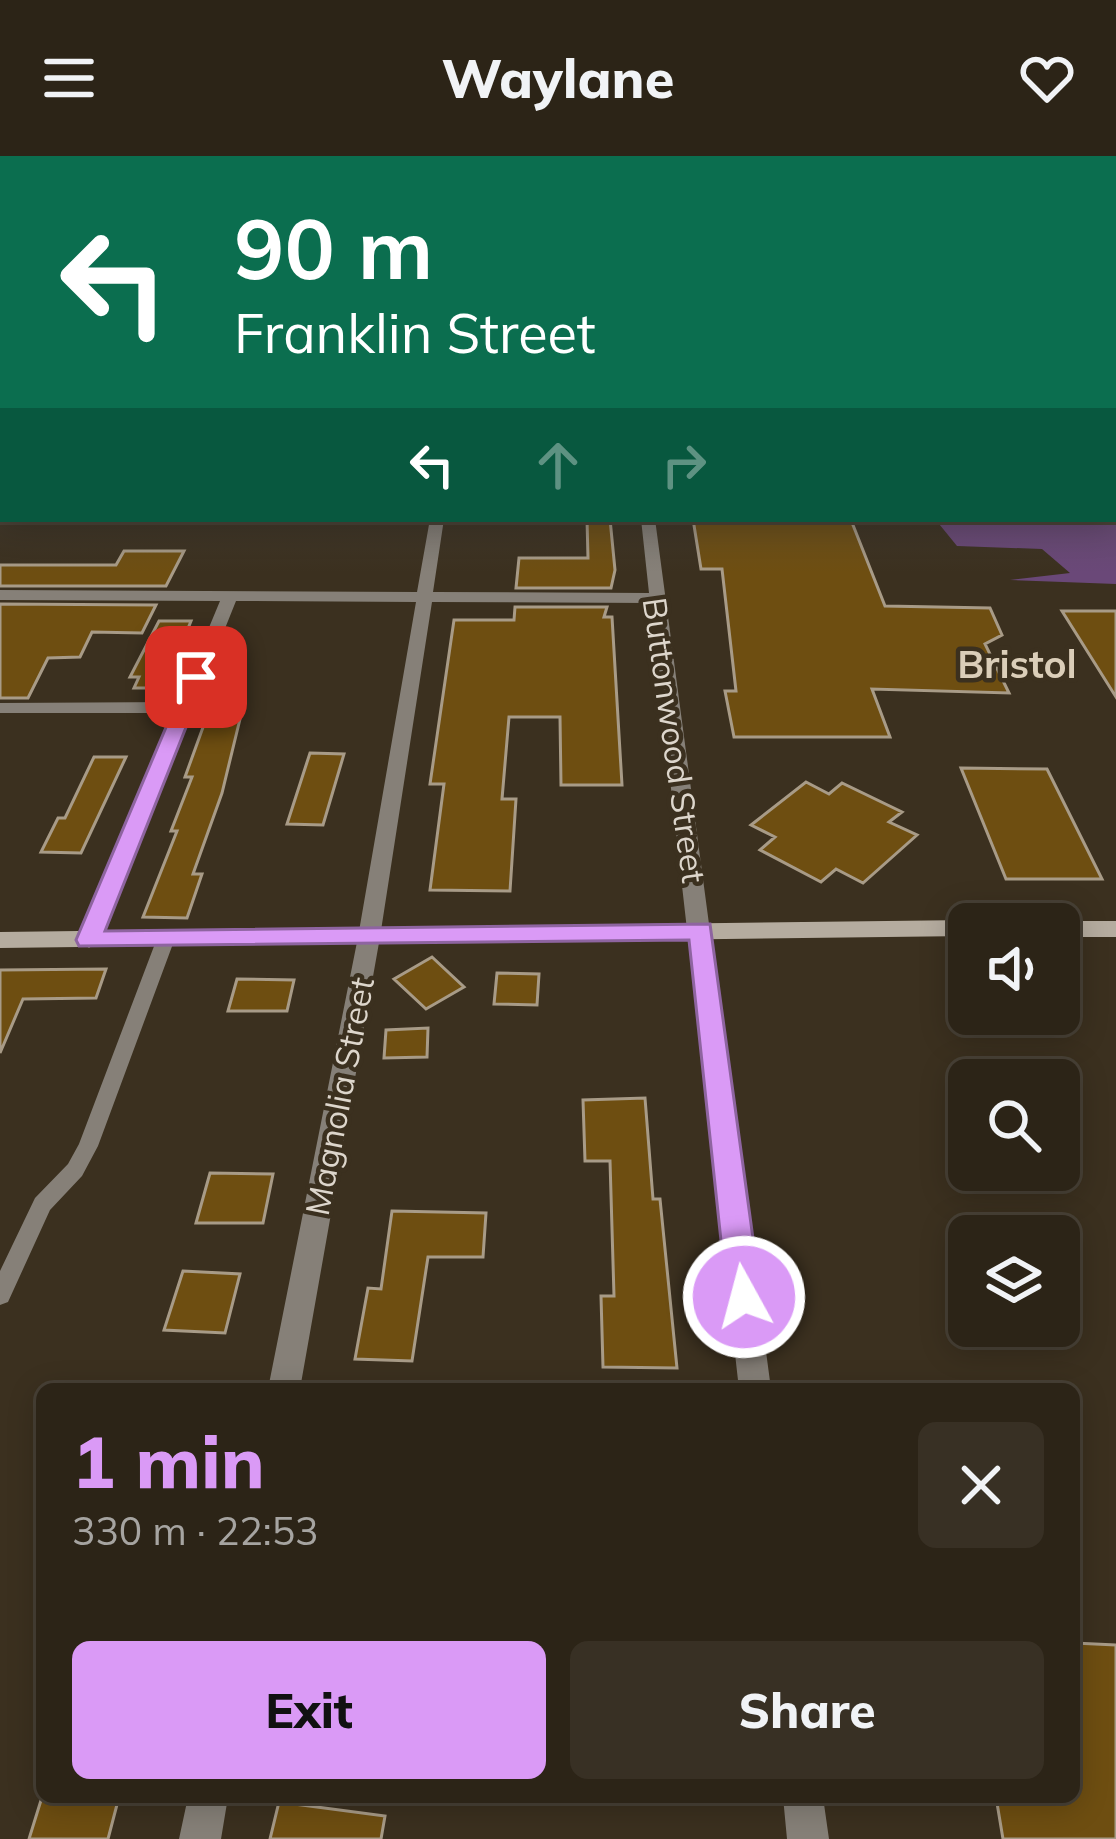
<!DOCTYPE html>
<html lang="en">
<head>
<meta charset="utf-8">
<style>
	body { margin:0; font-family:Mulish,sans-serif; background:#383024; color:#f1f3f6; height:100vh; display:flex; flex-direction:column; font-size:45px; white-space:nowrap }
	* { box-sizing:border-box; margin:0 }
	p { font-size:39px; color:#a6a4a1 }
	.icon { flex:none; width:66px; height:66px; fill:none; stroke:currentColor; stroke-width:2; stroke-linecap:round; stroke-linejoin:round }
	.map { position:relative; flex:1; overflow:hidden }
	.details { position:absolute; left:36px; top:1227px; width:1044px; height:420px; display:flex; flex-direction:column; background:#2c2417; border-radius:18px; box-shadow:0 6px 30px #0003,0 0 0 3px #484136 }
	.details>* { flex:none }
	.top-card { position:absolute; left:0px; top:0px; width:1116px; height:366px; box-shadow:0 6px 30px #0003,0 0 0 3px #484136; background:#0b6e4f; color:#fff; overflow:hidden }
	.controls { position:absolute; left:948px; top:747px; display:grid; gap:24px }
	.controls a { display:grid; place-items:center; width:132px; height:132px; border-radius:18px; background:#2c2417; box-shadow:0 6px 30px #0003,0 0 0 3px #484136; font-size:60px }
	.pin { position:absolute; display:grid; place-items:center; width:102px; height:102px; color:#fff; margin:-51px; border-radius:24px; box-shadow:0 6px 18px #0006 }
	.me { position:absolute; width:132px; margin:-66px; rotate:353deg; stroke-linejoin:round; filter:drop-shadow(0 0 9px #0008) }
	.turn { display:flex; align-items:center; gap:42px; height:252px; padding:0 36px; font-size:54px }
	.turn .icon { width:156px; height:156px; stroke-width:2.5 }
	.turn b { display:block; font-size:84px; line-height:102px }
	.lanes { display:flex; align-items:center; height:114px; padding:0 36px; background:#0003; justify-content:center; gap:60px; direction:ltr }
	.lanes .off { opacity:.35 }
	.round { display:grid; place-items:center; flex:none; width:126px; height:126px; border-radius:18px; background:#383024 }
	.overview { display:flex; align-items:center; justify-content:space-between; height:204px; padding:0 36px }
	h1 { font-size:72px; font-weight:800; line-height:90px; color:#da9af6 }
	.button { display:flex; gap:24px; margin-top:auto; padding:24px 36px }
	.button a { flex:1; height:138px; border-radius:18px; background:#da9af6; color:#111; font-size:48px; font-weight:800; line-height:138px; text-align:center }
	.button a+a { background:#383024; color:#f1f3f6 }
	header { display:flex; justify-content:space-between; align-items:center; height:156px; padding:0 36px; background:#2c2417; font-size:54px; font-weight:800 }
	.map>svg:first-child { display:block }
</style>
</head>
<body>
<header><svg class="icon" aria-label="menu" viewBox="0 0 24 24"><path d="M4 6h16M4 12h16M4 18h16"/></svg>Waylane<svg class="icon" aria-label="heart" viewBox="0 0 24 24"><path d="M12 20l-8-8c-3-5 5-10 8-4 3-6 11-1 8 4z"/></svg></header>
<div class="map">
<svg width="1116" height="1683" viewBox="0 0 1116 1683">
	<rect width="100%" height="100%" fill="#3b301f"/>
	<!-- forest -->
	<path fill="#6a4878" d="M1116,359V428L1010,424L1070,417L1042,393L957,390L935,363H1113Z"/>
	<!-- building -->
	<path fill="#6e4e11" stroke="#a89b87" stroke-width="3" d="M587,363H610L615,414L611,432H516L519,402H588Z
		M693,363L851,364L885,450L990,452L1002,479L985,488L1009,537L872,533L890,581H734L725,535H736L722,413H701Z
		M124,395H184L166,430H0V409H116Z
		M0,448L156,449L142,477L92,476L80,501L48,502L28,542H0Z
		M515,451H607L604,461H612L622,629H561L560,561H509L502,643H516L510,735L430,734L444,628H430L454,464H514Z
		M1062,455H1116V541Z
		M159,465H191L164,532H134L139,521H130Z
		M206,563H240L222,637L193,718H202L187,762L143,761L177,675H171L192,621H185Z
		M310,597L344,598L323,669L287,668Z
		M94,601H126L81,697L41,696L58,662H65Z
		M961,612L1047,613L1102,723H1006Z
		M806,626L829,638L842,627L902,656L889,666L917,679L863,727L836,713L821,726L760,694L775,681L751,669Z
		M432,801L464,831L426,853L394,823Z
		M106,813L96,842L23,843L0,897V814Z
		M497,817L539,818L537,849L494,848Z
		M237,823L294,824L287,855H228Z
		M428,872L427,901L384,902L386,874Z
		M645,942L653,1043H660L677,1212L603,1211L601,1140H614L610,1005H585L583,944Z
		M210,1017L273,1018L263,1067H196Z
		M392,1055L486,1057L483,1101H428L412,1205L355,1203L368,1132L381,1133Z
		M183,1115L240,1118L225,1177L164,1174Z
		M1074,1487L1116,1489V1683H1003L996,1641H1074Z
		M42,1641H119L108,1683H29Z
		M279,1646L385,1660L381,1683H270Z"/>
	<g fill="none" stroke-linecap="round" stroke-linejoin="round">
		<!-- lane -->
		<path fill="#868078" fill-rule="evenodd" d="M165,779L174,785L98,990L82,1020L50,1054L8,1146L0,1149V1115L35,1042L68,1008L79,988L156,785Z"/>
		<!-- street -->
		<path fill="#868078" fill-rule="evenodd" d="M430,363H444L433,436L649,437L641,363H655L771,1233H739L650,447L432,446L380,781L300,1233H268L358,781L416,446L236,445L100,784L89,792L78,784L173,557H0V547L178,546L220,445L0,444V434L417,436Z
			M188,1641H228L221,1683H179Z
			M783,1641H823L829,1683H787Z"/>
		<!-- secondary -->
		<path fill="#b5ac9f" fill-rule="evenodd" d="M0,303H3V311H0Z
			M1113,307H1116V315H1113Z
			M969,764L978,768H969V780L0,792V776Z
			M1059,765H1116V781H1059V768H1051Z"/>
	</g>
	<!-- sky -->
	<linearGradient id="sky" x2="0" y2="1"><stop stop-color="#201a11"/><stop offset="0.43" stop-color="#4f4e4d"/><stop offset="1" stop-color="#4f4e4d" stop-opacity="0"/></linearGradient>
	<rect width="1116" height="416" fill="url(#sky)"/>
	<!-- route -->
	<path fill="#da9af6" stroke="#8e64a0" stroke-width="3" d="M189,517L206,521L105,775L710,768L761,1141L756,1152L744,1157L732,1152L727,1141L689,784L79,790L76,784Z"/>
	<g text-anchor="middle" dominant-baseline="central" stroke-width="9" stroke-linejoin="round" paint-order="stroke">
		<!-- street labels -->
		<g font-size="33" fill="#ddd6cc" stroke="#3b301f">
			<text transform="translate(675 584) rotate(82)">Buttonwood Street</text>
			<text transform="translate(339 940) rotate(-79)">Magnolia Street</text>
		</g>
		<!-- far-district labels -->
		<g font-size="39" font-weight="bold" fill="#dbceb9" stroke="#3b301f">
			<text x="1017" y="507">Bristol</text>
		</g>
	</g>
</svg>
<div class="controls">
<a><svg class="icon" aria-label="sound" viewBox="0 0 24 24"><path d="M4 9h4l5-4v14l-5-4H4zM17 9q2 3 0 6"/></svg></a>
<a><svg class="icon" aria-label="search" viewBox="0 0 24 24"><circle cx="10" cy="10" r="6"/><path d="M15 15l6 6"/></svg></a>
<a><svg class="icon" aria-label="layers" viewBox="0 0 24 24"><path d="M12 4l9 5-9 5-9-5zM3 14l9 5 9-5"/></svg></a>
</div>
<div class="pin" style="left:196px;top:521px;background:#d93025"><svg class="icon" aria-label="arrive" viewBox="0 0 24 24"><path d="M6 21V4h12l-3 4 3 4H6"/></svg></div>
<svg class="me" style="left:744px;top:1141px" viewBox="-20 -20 40 40"><circle r="17" fill="#da9af6" stroke="#fff" stroke-width="3"/><path d="M0-11L8 9 0 5-8 9z" fill="#fff"/></svg>
<div class="top-card">
<div class="turn"><svg class="icon" aria-label="left" viewBox="0 0 24 24"><path d="M17 20v-9H6M10 6l-5 5 5 5"/></svg><div><b>90 m</b>Franklin Street</div></div>
<div class="lanes"><svg class="icon" aria-label="left" viewBox="0 0 24 24"><path d="M17 20v-9H6M10 6l-5 5 5 5"/></svg><svg class="icon off" aria-label="ahead" viewBox="0 0 24 24"><path d="M12 20V5M6 11l6-6 6 6"/></svg><svg class="icon off" aria-label="right" viewBox="0 0 24 24"><path d="M7 20v-9h11M14 6l5 5-5 5"/></svg></div>
</div>
<section class="details">
<div class="overview"><div><h1>1 min</h1><p>330 m · 22:53</p></div><a class="round"><svg class="icon" aria-label="close" viewBox="0 0 24 24"><path d="M6 6l12 12M18 6L6 18"/></svg></a></div>
<div class="button"><a>Exit</a><a>Share</a></div>
</section>
</div>
</body>
</html>
